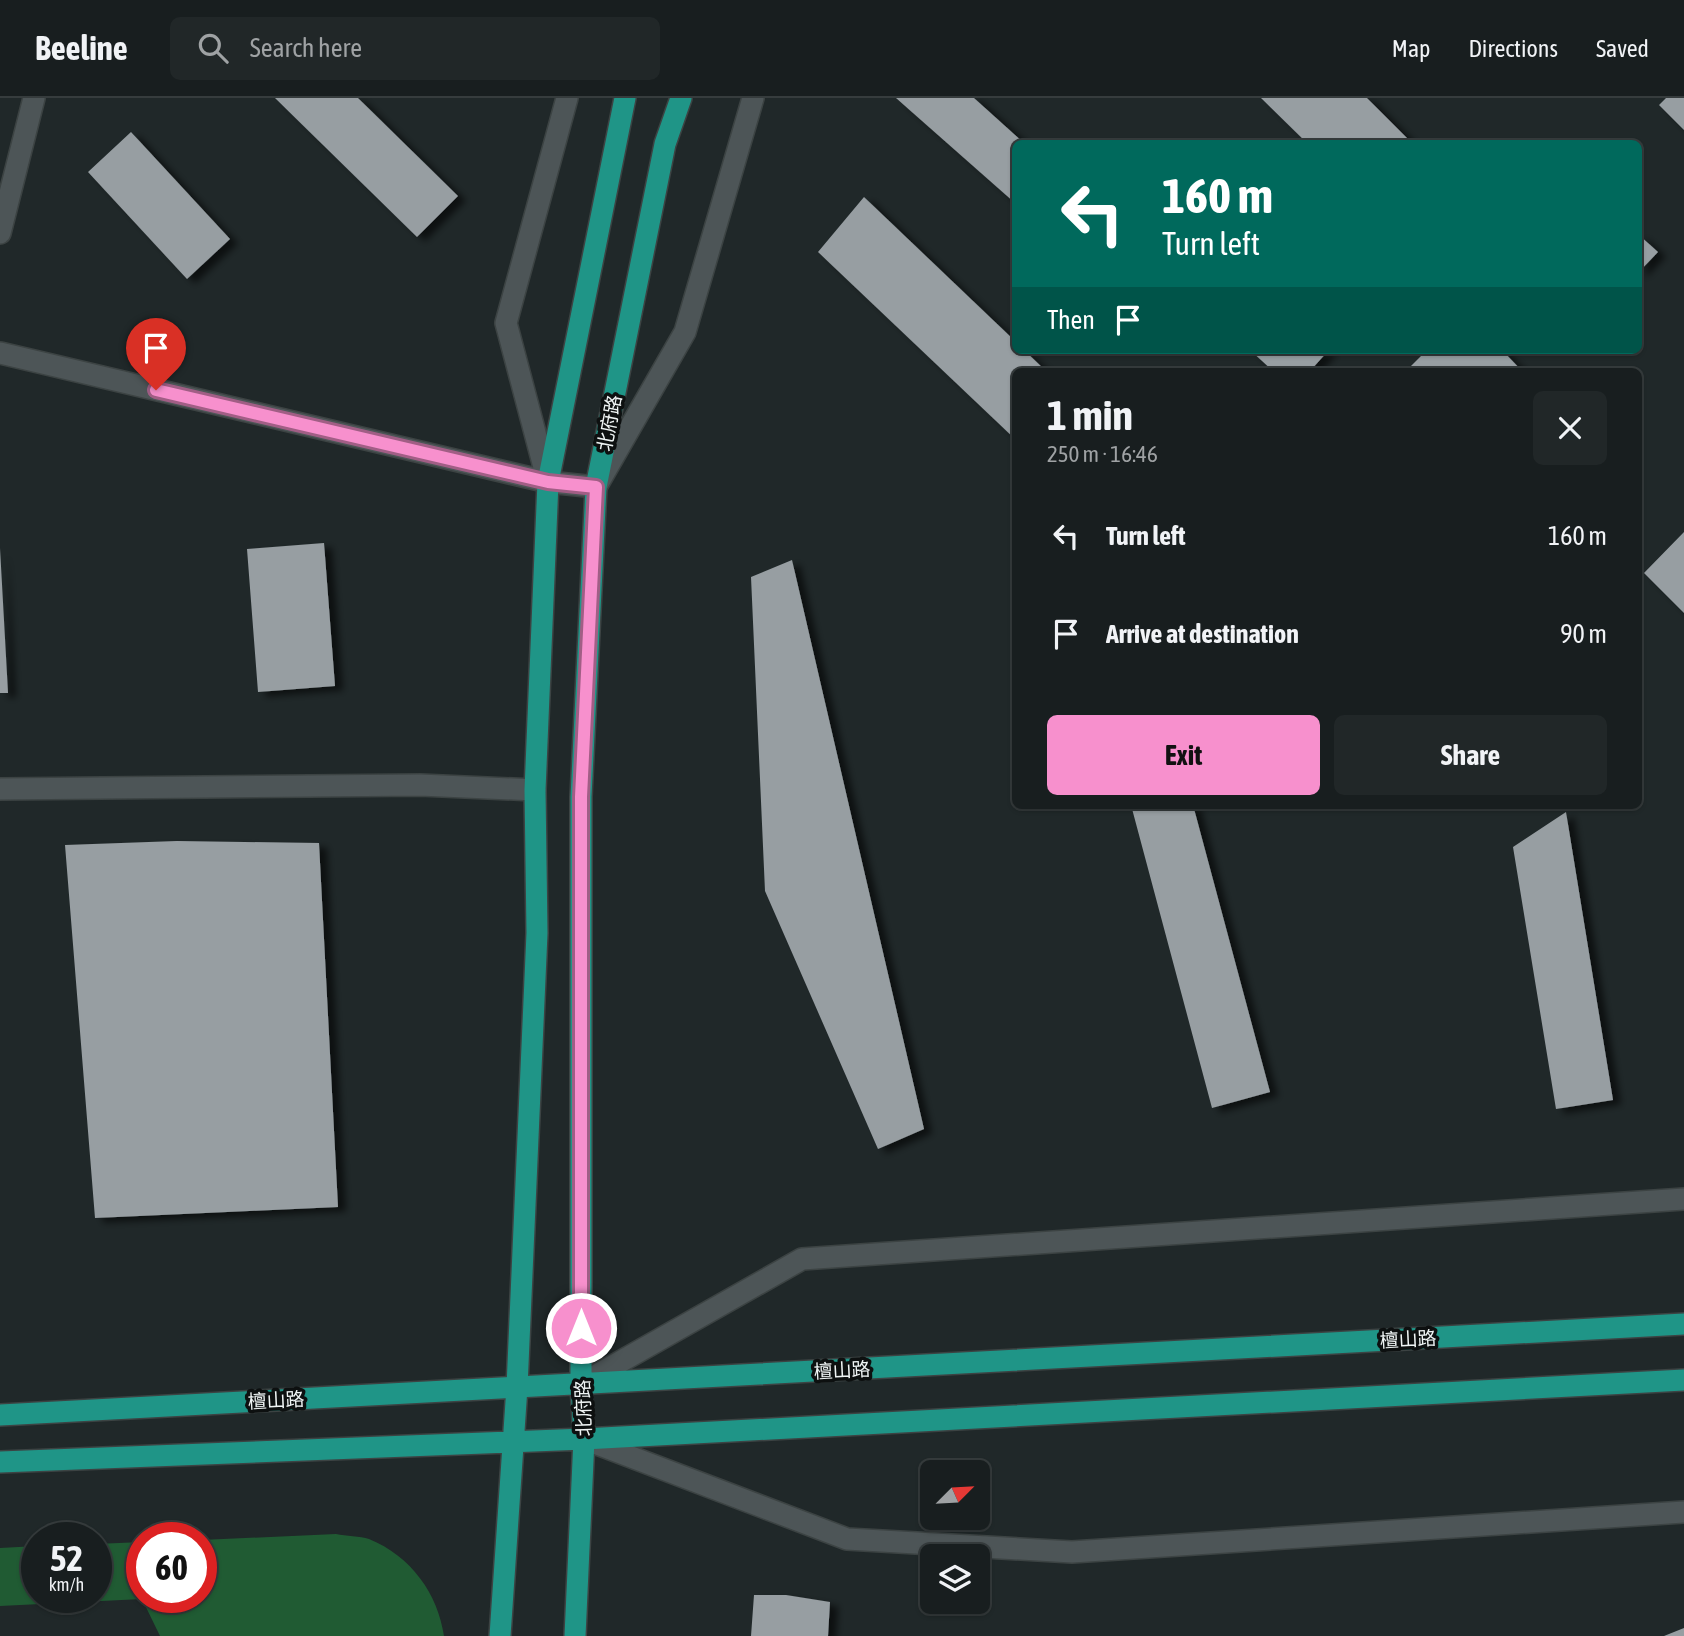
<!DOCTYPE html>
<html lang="en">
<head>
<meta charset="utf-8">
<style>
	body { margin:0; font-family:"Asap Condensed","Noto Sans SC",sans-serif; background:#212728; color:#f1f3f6; height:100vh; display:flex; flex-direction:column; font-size:26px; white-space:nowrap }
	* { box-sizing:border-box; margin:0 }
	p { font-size:23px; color:#9fa2a4 }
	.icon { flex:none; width:38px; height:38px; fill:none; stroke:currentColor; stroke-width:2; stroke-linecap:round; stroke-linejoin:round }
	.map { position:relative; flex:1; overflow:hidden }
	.panel { position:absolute; left:1012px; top:270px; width:630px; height:441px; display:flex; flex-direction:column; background:#181e1f; border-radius:10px; box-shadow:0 2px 5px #0004,0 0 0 2px #363c3d }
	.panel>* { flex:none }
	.hud { position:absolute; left:1012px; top:42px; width:630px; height:214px; border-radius:10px; box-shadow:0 2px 5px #0004,0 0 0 2px #363c3d; background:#00695c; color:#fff; overflow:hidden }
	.needle { width:46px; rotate:66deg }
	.tools { position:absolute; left:920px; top:1362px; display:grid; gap:14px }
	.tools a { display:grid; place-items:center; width:70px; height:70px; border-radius:10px; background:#181e1f; box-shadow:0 2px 5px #0004,0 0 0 2px #363c3d; font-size:35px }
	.speed { position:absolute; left:21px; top:1424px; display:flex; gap:14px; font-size:35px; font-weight:700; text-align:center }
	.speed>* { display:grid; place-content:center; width:91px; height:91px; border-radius:50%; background:#181e1f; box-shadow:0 2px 5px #0004,0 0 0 2px #363c3d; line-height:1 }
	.speed small { font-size:18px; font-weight:400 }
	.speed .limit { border:10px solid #d22; background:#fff; color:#111 }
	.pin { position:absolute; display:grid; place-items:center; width:60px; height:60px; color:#fff; margin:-72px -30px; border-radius:50% 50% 50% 0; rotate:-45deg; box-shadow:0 0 7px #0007 }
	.pin .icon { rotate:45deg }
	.me { position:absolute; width:77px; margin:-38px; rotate:0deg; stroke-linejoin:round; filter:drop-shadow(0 0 5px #0008) }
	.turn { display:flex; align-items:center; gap:24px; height:147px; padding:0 35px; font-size:32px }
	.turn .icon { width:91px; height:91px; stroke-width:2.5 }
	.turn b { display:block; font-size:49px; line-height:60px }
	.then { display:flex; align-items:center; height:66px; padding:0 35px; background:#0003; gap:14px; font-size:26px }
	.round { display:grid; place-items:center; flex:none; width:74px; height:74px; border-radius:10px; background:#212728 }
	.head { display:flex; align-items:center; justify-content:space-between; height:119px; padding:0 35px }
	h1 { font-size:42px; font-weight:700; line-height:52px }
	.action { display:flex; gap:14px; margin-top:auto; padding:14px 35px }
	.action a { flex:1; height:80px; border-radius:10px; background:#f790cd; color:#111; font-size:28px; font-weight:700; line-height:80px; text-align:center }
	.action a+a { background:#212728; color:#f1f3f6 }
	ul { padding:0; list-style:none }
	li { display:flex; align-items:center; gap:21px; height:98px; padding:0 35px }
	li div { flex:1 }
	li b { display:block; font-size:26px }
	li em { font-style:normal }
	header { display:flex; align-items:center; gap:42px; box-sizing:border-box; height:98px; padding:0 35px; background:#181e1f; border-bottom:2px solid #363c3d }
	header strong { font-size:33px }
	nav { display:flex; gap:38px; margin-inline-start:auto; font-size:24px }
	.search { width:490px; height:63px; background:#212728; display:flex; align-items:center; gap:18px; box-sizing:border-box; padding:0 24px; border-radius:10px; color:#9fa2a4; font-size:26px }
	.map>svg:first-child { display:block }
</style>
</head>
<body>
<header>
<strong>Beeline</strong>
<div class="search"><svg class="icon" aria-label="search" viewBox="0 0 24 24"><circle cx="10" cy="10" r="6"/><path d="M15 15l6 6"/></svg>Search here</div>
<nav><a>Map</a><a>Directions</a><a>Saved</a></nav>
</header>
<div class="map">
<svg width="1684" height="1538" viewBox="0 0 1684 1538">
	<defs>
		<filter id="shadow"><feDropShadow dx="8" dy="4.5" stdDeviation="3.5" flood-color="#0009"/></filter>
	</defs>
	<rect width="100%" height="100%" fill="#202829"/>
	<!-- green -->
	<path fill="#205b33" d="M336,1436C346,1438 360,1438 369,1441C411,1458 438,1496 444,1538H160L142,1501L0,1508V1450L37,1448V1500H96V1446L142,1444V1500H201V1442Z"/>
	<!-- building -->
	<path fill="#979ea2" filter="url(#shadow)" d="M275,0H358L458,98L417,139Z
		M896,0H974L1025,46H1015V105Z
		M1261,0H1367L1413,46H1308Z
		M1666,0H1684V32L1659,7Z
		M131,34L230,141L187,181L88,74Z
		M864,99L1015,243V252H1024L1046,273H1015V341L818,154Z
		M1638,136L1658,154L1638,175Z
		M1250,252H1329L1310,273H1273Z
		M1427,252H1502L1522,273H1406Z
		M1684,434V515L1644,475Z
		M324,445L335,588L258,594L247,451Z
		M0,450L8,595H0Z
		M792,462L924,1031L878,1051L765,793L751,479Z
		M1131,707H1193L1270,994L1212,1010Z
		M1566,714L1613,1002L1556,1011L1513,749Z
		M177,743L319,745L338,1109L95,1120L65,747Z
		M754,1497H786L830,1504L828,1538H751Z
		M1684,1530V1538H1664Z"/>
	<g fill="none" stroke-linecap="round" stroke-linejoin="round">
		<!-- minor casing -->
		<g stroke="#3c4343" stroke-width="24">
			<path id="minor" d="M0,135L34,0
				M0,255L548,384L596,389L685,234L753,0
				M548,384L506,225L567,0
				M0,691L420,687L535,692
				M581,1286L802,1161L1684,1101
				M584,1341L847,1441L1072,1454L1684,1414"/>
		</g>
		<!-- major casing -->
		<g stroke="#3c4343" stroke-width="24">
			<path id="major" d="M0,1317L1684,1226
				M0,1364L584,1341L1684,1282
				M500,1538L517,1289L537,835L535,692L548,384L625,0
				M575,1538L584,1341L581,1286V699L596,389L665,46L681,0"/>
		</g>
		<!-- minor -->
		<use href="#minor" stroke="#4d5557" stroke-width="21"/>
		<!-- major -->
		<use href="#major" stroke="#1f9587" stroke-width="21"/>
	</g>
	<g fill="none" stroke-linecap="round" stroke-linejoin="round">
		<!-- route casing -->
		<g stroke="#a15e85" stroke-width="18">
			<path id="route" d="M156,292L548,384L596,389L581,699V1230"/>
		</g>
		<!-- route -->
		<use href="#route" stroke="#f790cd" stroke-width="12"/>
	</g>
	<g text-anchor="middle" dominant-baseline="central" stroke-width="7" stroke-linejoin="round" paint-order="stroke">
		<!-- street labels -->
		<g font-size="19" fill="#eff4f4" stroke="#0d1010">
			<text transform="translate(609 325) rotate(-79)">北府路</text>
			<text transform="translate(1408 1241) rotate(-3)">檀山路</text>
			<text transform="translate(842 1272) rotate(-3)">檀山路</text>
			<text transform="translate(276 1302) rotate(-3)">檀山路</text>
			<text transform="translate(583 1310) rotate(-92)">北府路</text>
		</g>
	</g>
</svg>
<div class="tools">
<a><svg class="needle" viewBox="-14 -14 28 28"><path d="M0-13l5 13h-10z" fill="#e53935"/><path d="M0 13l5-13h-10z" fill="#9fa2a4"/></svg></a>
<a><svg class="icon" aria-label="layers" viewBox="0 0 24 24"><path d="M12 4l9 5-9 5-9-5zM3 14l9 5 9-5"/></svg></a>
</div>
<div class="speed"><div>52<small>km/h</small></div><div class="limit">60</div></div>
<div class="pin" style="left:156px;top:292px;background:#d93025"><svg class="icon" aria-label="arrive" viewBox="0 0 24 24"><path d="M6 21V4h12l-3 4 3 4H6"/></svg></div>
<svg class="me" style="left:581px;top:1230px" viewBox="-20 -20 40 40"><circle r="17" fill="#f790cd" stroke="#fff" stroke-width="3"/><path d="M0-11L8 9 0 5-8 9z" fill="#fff"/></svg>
<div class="hud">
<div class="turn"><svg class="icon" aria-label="left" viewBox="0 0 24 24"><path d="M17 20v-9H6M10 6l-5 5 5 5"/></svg><div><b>160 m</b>Turn left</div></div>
<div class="then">Then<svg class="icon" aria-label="arrive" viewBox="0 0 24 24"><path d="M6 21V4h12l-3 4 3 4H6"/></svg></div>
</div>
<section class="panel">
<div class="head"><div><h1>1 min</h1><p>250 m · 16:46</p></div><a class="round"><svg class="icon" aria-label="close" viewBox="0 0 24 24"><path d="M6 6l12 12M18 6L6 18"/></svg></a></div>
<ul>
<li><svg class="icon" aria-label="left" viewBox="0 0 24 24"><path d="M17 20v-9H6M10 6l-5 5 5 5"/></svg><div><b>Turn left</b></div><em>160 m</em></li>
<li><svg class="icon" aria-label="arrive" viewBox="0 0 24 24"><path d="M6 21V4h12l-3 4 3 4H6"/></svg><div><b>Arrive at destination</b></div><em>90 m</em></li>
</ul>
<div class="action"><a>Exit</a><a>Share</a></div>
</section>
</div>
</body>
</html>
